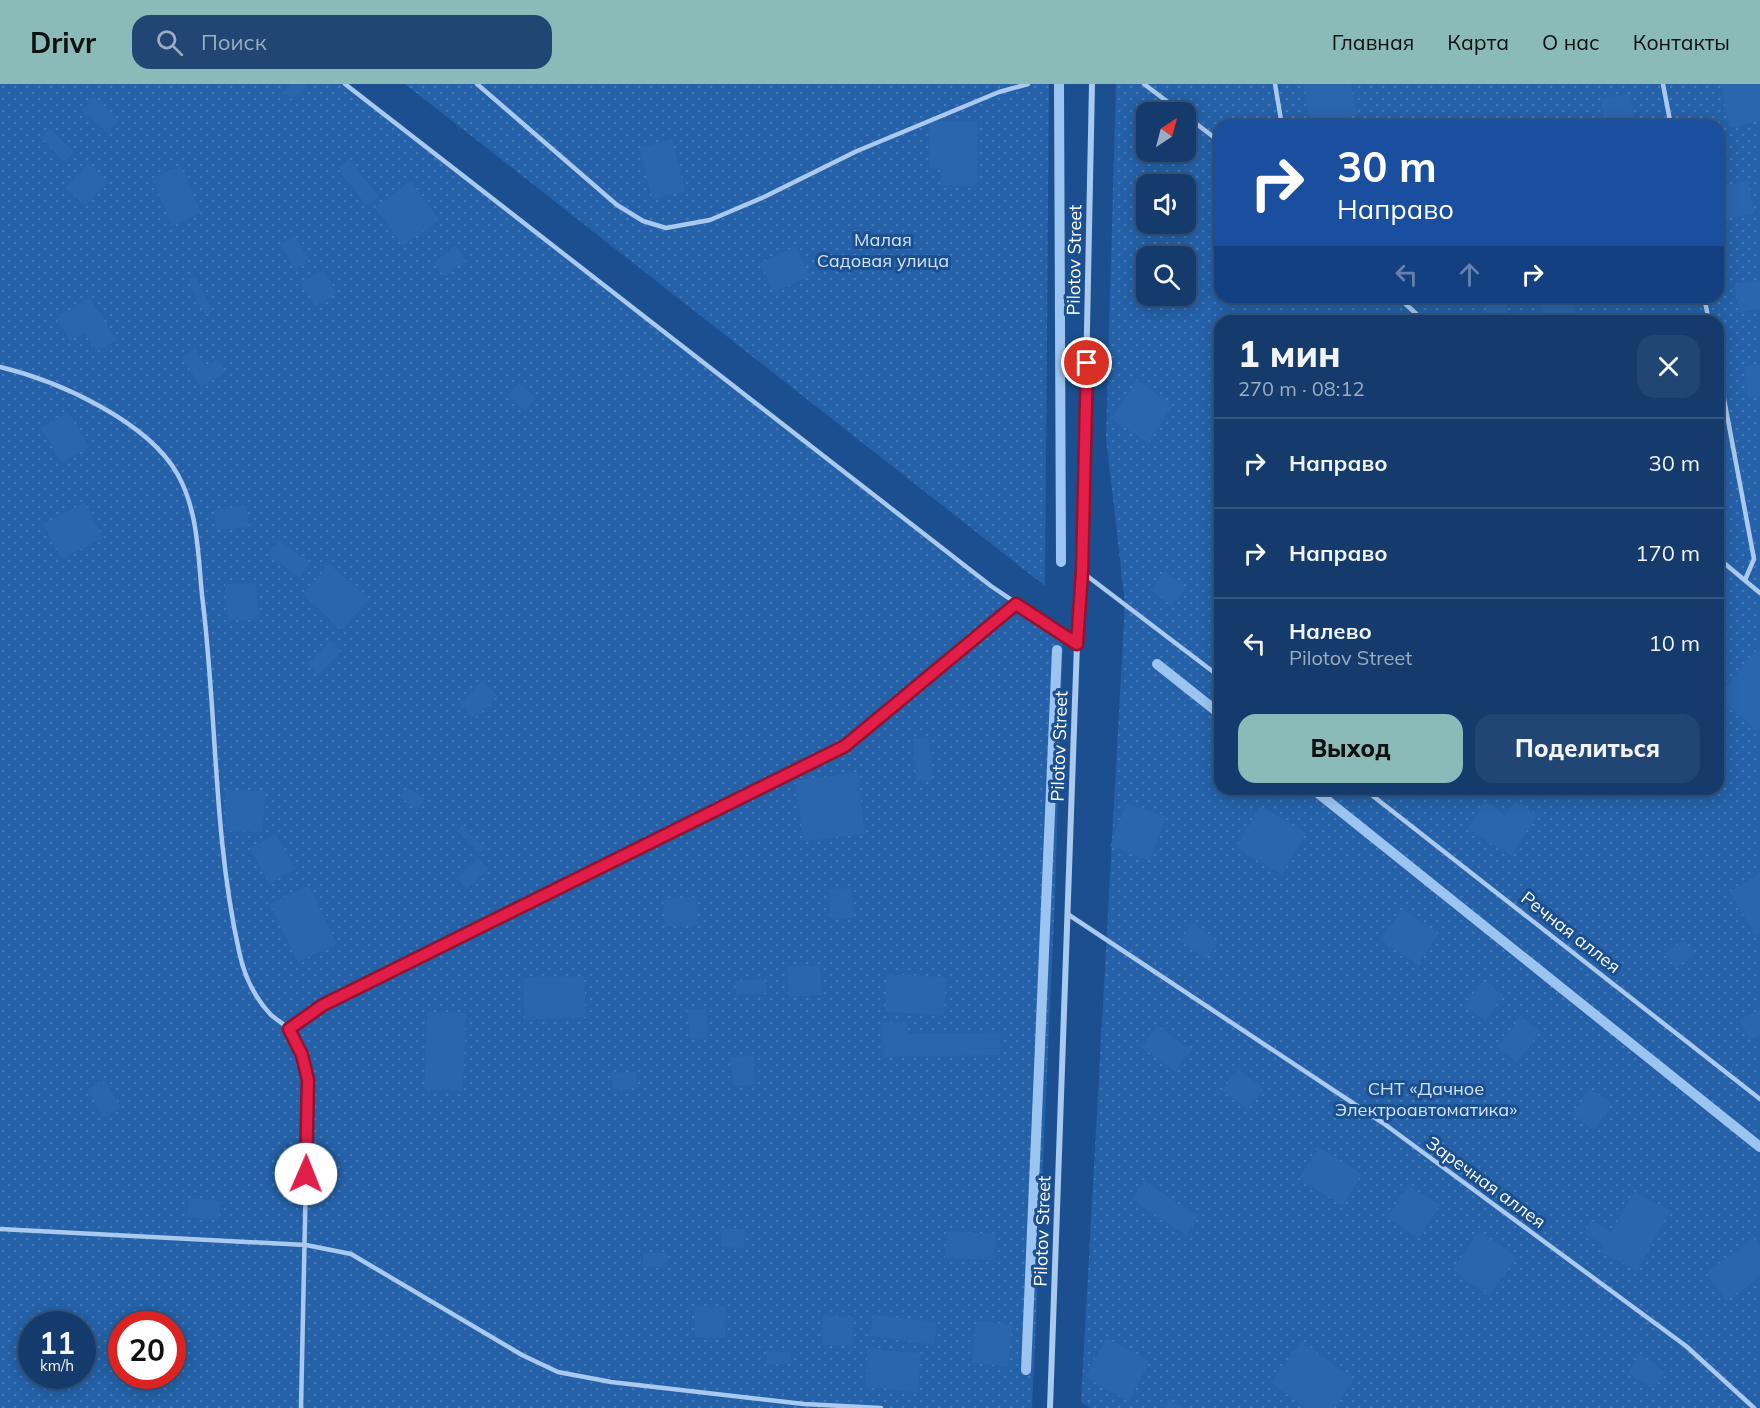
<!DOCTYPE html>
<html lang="ru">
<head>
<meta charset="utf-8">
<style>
	body { margin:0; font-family:Mulish,sans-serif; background:#214673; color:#f1f3f6; height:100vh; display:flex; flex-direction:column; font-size:22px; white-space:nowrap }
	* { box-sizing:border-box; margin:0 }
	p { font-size:20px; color:#9dadc1 }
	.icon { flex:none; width:33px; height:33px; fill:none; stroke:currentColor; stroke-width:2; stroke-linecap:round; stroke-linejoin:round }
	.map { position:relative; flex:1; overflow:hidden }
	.sheet { position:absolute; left:1214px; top:231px; width:510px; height:480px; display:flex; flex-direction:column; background:#143b6b; border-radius:18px; box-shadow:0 3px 15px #0003,0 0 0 2px #33557e }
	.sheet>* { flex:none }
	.banner { position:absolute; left:1214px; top:36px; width:510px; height:183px; border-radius:18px; box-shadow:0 3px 15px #0003,0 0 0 2px #33557e; background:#1a4fa0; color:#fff; overflow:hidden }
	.needle { width:39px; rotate:36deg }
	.tools { position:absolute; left:1136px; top:18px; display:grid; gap:12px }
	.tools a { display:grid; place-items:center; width:60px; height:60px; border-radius:12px; background:#143b6b; box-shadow:0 3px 15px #0003,0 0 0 2px #33557e; font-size:30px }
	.speed { position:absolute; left:18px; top:1227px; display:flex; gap:12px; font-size:30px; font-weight:700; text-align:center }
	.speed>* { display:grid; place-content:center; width:78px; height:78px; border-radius:50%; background:#143b6b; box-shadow:0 3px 15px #0003,0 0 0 2px #33557e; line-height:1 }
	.speed small { font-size:15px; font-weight:400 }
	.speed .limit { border:9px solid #d22; background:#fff; color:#111 }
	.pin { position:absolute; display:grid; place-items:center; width:51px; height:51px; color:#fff; margin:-26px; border:3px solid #fff; border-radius:50%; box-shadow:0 2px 6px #0007 }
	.me { position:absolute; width:66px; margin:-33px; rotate:1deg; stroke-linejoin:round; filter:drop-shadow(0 0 4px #0008) }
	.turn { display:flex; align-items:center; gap:21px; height:126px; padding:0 24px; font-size:27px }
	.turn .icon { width:78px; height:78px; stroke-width:2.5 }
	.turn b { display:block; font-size:42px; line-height:51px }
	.lanes { display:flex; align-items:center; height:57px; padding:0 24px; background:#0003; justify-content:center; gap:30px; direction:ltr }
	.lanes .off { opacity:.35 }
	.round { display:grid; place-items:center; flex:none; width:63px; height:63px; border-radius:18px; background:#214673 }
	.headline { display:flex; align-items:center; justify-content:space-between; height:102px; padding:0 24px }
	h1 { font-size:36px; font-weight:800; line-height:45px }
	.action { display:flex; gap:12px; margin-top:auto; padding:12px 24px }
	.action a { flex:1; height:69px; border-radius:18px; background:#8bbbb9; color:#111; font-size:24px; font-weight:800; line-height:69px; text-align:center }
	.action a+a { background:#214673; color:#f1f3f6 }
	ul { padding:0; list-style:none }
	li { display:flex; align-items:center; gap:18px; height:90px; padding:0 24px; border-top:2px solid #33557e }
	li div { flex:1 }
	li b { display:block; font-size:22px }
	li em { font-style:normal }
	header { display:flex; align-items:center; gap:36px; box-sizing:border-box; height:84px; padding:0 30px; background:#8bbbb9; color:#111 }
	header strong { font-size:28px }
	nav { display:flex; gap:33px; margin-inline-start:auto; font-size:21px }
	.search { width:420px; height:54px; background:#214673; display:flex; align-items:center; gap:15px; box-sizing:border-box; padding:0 21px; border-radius:18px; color:#9dadc1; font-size:22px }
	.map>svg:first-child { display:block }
</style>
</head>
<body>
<header>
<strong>Drivr</strong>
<div class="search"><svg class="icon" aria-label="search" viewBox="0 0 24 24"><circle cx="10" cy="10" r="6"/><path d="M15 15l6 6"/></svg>Поиск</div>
<nav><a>Главная</a><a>Карта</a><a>О нас</a><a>Контакты</a></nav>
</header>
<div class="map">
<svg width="1760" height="1324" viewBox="0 0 1760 1324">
	<defs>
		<pattern id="grass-dots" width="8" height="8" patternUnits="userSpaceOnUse" patternTransform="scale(1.5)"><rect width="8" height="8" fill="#2461a8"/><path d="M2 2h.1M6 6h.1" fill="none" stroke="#4579b5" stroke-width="1.8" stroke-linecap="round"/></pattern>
	</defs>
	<rect width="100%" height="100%" fill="#1b4f8f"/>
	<!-- grass -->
	<path fill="url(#grass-dots)" fill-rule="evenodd" d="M0,0H345L1063,557L1055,811L1032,1324H0ZM32,1240H82V1292H32ZM122,1240H172V1292H122Z
		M405,0H1049L1045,502Z
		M1116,0H1760V1324H1090L1081,1318L1125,520L1106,354ZM1146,28H1185V68H1146ZM1220,42H1718V213H1220ZM1146,100H1185V140H1146ZM1146,172H1185V212H1146ZM1220,237H1718V705H1220Z"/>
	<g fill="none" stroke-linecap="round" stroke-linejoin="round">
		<!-- stream -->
		<path stroke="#9cc4f0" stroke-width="10" d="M1059,0L1061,478
			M1157,580L1220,630
			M1313,705L1760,1063
			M1026,1286L1057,566"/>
	</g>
	<!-- building -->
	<path fill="#2a66ad" d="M291,0H308L292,16L283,8Z
		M1303,0H1351L1357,31L1311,41Z
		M1721,0H1760V37L1729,44Z
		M1629,10L1635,40L1606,42L1601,15Z
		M93,13L119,36L108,49L81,27Z
		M929,37L977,38V102L941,101V85L929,84Z
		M50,44L74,68L64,78L41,53Z
		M672,55L685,107L652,115L639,64Z
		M349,75L379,113L367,122L337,84Z
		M89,79L108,98L85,122L66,103Z
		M181,82L201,129L172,142L152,94Z
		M411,97L439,136L403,162L375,123Z
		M1748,97L1754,129L1725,135L1718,103Z
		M294,152L310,176L296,186L280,161Z
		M456,162L466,177L444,193L434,178Z
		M796,162L810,192L774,208L760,179Z
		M323,186L338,209L316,222L301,199Z
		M195,192L213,227L205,231L188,196Z
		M1760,196V224L1740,229L1734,201Z
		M89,213L117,256L97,268L84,248L70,257L56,235Z
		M1484,213H1506L1508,237H1487Z
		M1559,213H1572L1578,237H1545L1539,218Z
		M194,265L206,283L218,275L226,288L201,303L182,273Z
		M1760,280V312L1749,314L1744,282Z
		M1137,296L1173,321L1148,359L1111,335Z
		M519,299L536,314L525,327L508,311Z
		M68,328L89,363L62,379L41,344Z
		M85,418L103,454L62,475L43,440Z
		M247,422L249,443L216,446L214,426Z
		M279,456L311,479L300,494L268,471Z
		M329,480L369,515L342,546L302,511Z
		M1165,487L1186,504L1172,522L1151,506Z
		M256,499L259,535L227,537L225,500Z
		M330,557L341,568L318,591L307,580Z
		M1758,564L1760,566V643L1757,647L1718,612Z
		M483,596L498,612L475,635L459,620Z
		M929,654L932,697L916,698L913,655Z
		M858,689L865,750L803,757L796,696Z
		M407,703L425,715L417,726L400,713Z
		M226,706L265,707L263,748L225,747Z
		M1515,717L1537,731L1511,772L1468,745L1485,718L1506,732Z
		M1127,719L1166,733L1149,777L1110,762Z
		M1260,722L1306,749L1282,791L1236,764Z
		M461,741L485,764L480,769L457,746Z
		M276,750L296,785L269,800L250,765Z
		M478,774L489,785L467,805L457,794Z
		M1760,789V847L1755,851L1729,808Z
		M309,801L337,860L298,878L270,820Z
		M851,804L854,834L831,835L829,805Z
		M696,813L698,841L665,843L663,816Z
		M1402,825L1439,850L1418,881L1381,856Z
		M1192,839L1218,858L1206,875L1180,856Z
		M1684,856L1694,871L1675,884L1665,869Z
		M820,881L822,911L789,913L787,883Z
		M887,890L946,893L944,931L885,928Z
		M584,892L586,933L525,936L523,894Z
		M765,895L767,909L736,911L735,897Z
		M1483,896L1504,911L1485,937L1464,922Z
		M706,925L708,954L690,956L687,926Z
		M1760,925V951L1750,956L1739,936Z
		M427,928L466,929L463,1007L424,1005Z
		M1521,932L1541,947L1517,978L1497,963Z
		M907,938V950L1000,949V971L883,973L882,939Z
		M1157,942L1191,966L1175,988L1141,963Z
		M753,972L755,1000L733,1002L731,973Z
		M1238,985L1264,1005L1247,1026L1222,1006Z
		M636,988L638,1004L613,1006L611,989Z
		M104,995L121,1023L104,1034L87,1006Z
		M1590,1005L1612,1020L1594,1046L1572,1030Z
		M1318,1063L1362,1090L1343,1122L1299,1095Z
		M1144,1097L1199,1133L1186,1152L1132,1115Z
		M1408,1101L1440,1121L1419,1154L1387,1134Z
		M1634,1107L1670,1127L1637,1187L1600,1167L1604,1161L1583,1149L1591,1136L1611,1148Z
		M189,1114L220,1117L219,1136L187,1133Z
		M722,1145H745L744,1164L721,1163Z
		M947,1147L996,1150L994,1176L945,1174Z
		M1479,1147L1517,1173L1489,1212L1452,1186Z
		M1754,1154L1760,1163V1193L1726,1217L1706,1189Z
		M643,1169H667L666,1184L643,1183Z
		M695,1222L726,1223L725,1254L695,1253Z
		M873,1230L937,1239L934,1261L870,1252Z
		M823,1232L854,1233L853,1262L822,1261Z
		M976,1237L1012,1241L1008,1282L972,1279Z
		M1106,1254L1150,1277L1129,1317L1085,1293Z
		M1301,1257L1354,1295L1334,1324H1306L1271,1299Z
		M868,1265L921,1269L918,1308L865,1303Z
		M767,1267L791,1268V1280H767Z
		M1640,1271L1665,1288L1653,1305L1628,1289Z
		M1169,1315L1181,1324H1163Z"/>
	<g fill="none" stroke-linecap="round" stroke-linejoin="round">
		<!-- service -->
		<path stroke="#a9c9ee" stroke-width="4.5" d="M345,0L991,502L1077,560
			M477,0L617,121L643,137L666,144L710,136L764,113L857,67L999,8L1028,0
			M1144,0L1181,28
			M1275,0L1282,42
			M1663,0L1671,42
			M1185,31L1220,58
			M1398,213L1424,237
			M1704,213L1709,237
			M0,283C58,297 148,337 178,391C198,427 198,471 202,511C217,629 213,750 239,867C244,892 254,913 271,931C277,936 284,940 289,945C300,959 304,979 308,996L301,1324
			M1718,283L1754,475L1745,496
			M1718,474L1760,509
			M1082,488L1220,593
			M1364,705L1760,1015
			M1069,831L1383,1039L1686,1262L1754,1324
			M289,945L323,921L845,662L1016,520
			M0,1145L306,1161L351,1170L522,1271L558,1288L611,1298L804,1320L881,1324"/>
		<!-- minor -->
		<path stroke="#a9c9ee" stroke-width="6" d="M1050,1324L1077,560L1082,488L1092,0"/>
	</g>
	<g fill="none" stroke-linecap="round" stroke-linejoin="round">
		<!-- route casing -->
		<g stroke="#92132f" stroke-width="15">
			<path id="route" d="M306,1090L308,996L302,971L289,945L323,921L845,662L1016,520L1077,560L1082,488L1087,279"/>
		</g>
		<!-- route -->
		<use href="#route" stroke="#e11d48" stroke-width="10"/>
	</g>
	<g text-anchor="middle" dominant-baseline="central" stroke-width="6" stroke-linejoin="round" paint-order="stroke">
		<!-- park labels -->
		<g font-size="18" fill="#cfe3fa" stroke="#1b4f8f">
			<text x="883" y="155">Малая<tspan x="883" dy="21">Садовая улица</tspan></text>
			<text x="1426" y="1004">СНТ «Дачное<tspan x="1426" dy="21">Электроавтоматика»</tspan></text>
		</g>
		<!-- street labels -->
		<g font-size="18" fill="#fff" stroke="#1b4f8f">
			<text transform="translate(1074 176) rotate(-89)">Pilotov Street</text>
			<text transform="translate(1059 662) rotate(-88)">Pilotov Street</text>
			<text transform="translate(1571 848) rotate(38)">Речная аллея</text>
			<text transform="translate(1486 1098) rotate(36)">Заречная аллея</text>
			<text transform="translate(1042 1147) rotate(-88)">Pilotov Street</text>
		</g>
	</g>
</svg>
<div class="tools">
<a><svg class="needle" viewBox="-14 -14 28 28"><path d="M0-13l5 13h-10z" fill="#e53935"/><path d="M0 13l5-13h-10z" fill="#9dadc1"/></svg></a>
<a><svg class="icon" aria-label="sound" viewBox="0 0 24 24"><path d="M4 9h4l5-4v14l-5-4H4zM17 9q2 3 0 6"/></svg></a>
<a><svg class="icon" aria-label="search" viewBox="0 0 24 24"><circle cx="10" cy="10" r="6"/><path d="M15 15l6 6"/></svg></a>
</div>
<div class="speed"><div>11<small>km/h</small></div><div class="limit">20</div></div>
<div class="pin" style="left:1087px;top:279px;background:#d93025"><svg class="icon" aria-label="arrive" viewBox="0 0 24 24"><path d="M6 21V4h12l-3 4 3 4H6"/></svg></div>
<svg class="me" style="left:306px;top:1090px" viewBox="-20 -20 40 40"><circle r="19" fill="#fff"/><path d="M0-13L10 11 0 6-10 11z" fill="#e11d48"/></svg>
<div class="banner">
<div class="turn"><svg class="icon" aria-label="right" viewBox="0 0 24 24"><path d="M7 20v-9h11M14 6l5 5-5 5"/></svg><div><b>30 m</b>Направо</div></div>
<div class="lanes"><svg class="icon off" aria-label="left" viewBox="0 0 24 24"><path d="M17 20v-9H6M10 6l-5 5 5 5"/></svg><svg class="icon off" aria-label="ahead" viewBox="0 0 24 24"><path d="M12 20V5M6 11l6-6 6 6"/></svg><svg class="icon" aria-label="right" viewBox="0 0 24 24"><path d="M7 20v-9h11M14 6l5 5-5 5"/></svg></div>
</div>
<section class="sheet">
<div class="headline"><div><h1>1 мин</h1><p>270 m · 08:12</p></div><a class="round"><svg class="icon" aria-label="close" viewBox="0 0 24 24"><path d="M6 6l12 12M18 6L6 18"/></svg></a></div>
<ul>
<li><svg class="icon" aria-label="right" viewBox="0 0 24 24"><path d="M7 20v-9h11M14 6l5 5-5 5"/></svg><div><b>Направо</b></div><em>30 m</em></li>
<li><svg class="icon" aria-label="right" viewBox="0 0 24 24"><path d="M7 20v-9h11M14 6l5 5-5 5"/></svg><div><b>Направо</b></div><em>170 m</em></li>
<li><svg class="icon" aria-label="left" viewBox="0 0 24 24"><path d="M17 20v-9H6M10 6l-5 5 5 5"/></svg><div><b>Налево</b><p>Pilotov Street</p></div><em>10 m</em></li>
</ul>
<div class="action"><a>Выход</a><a>Поделиться</a></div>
</section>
</div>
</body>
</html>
